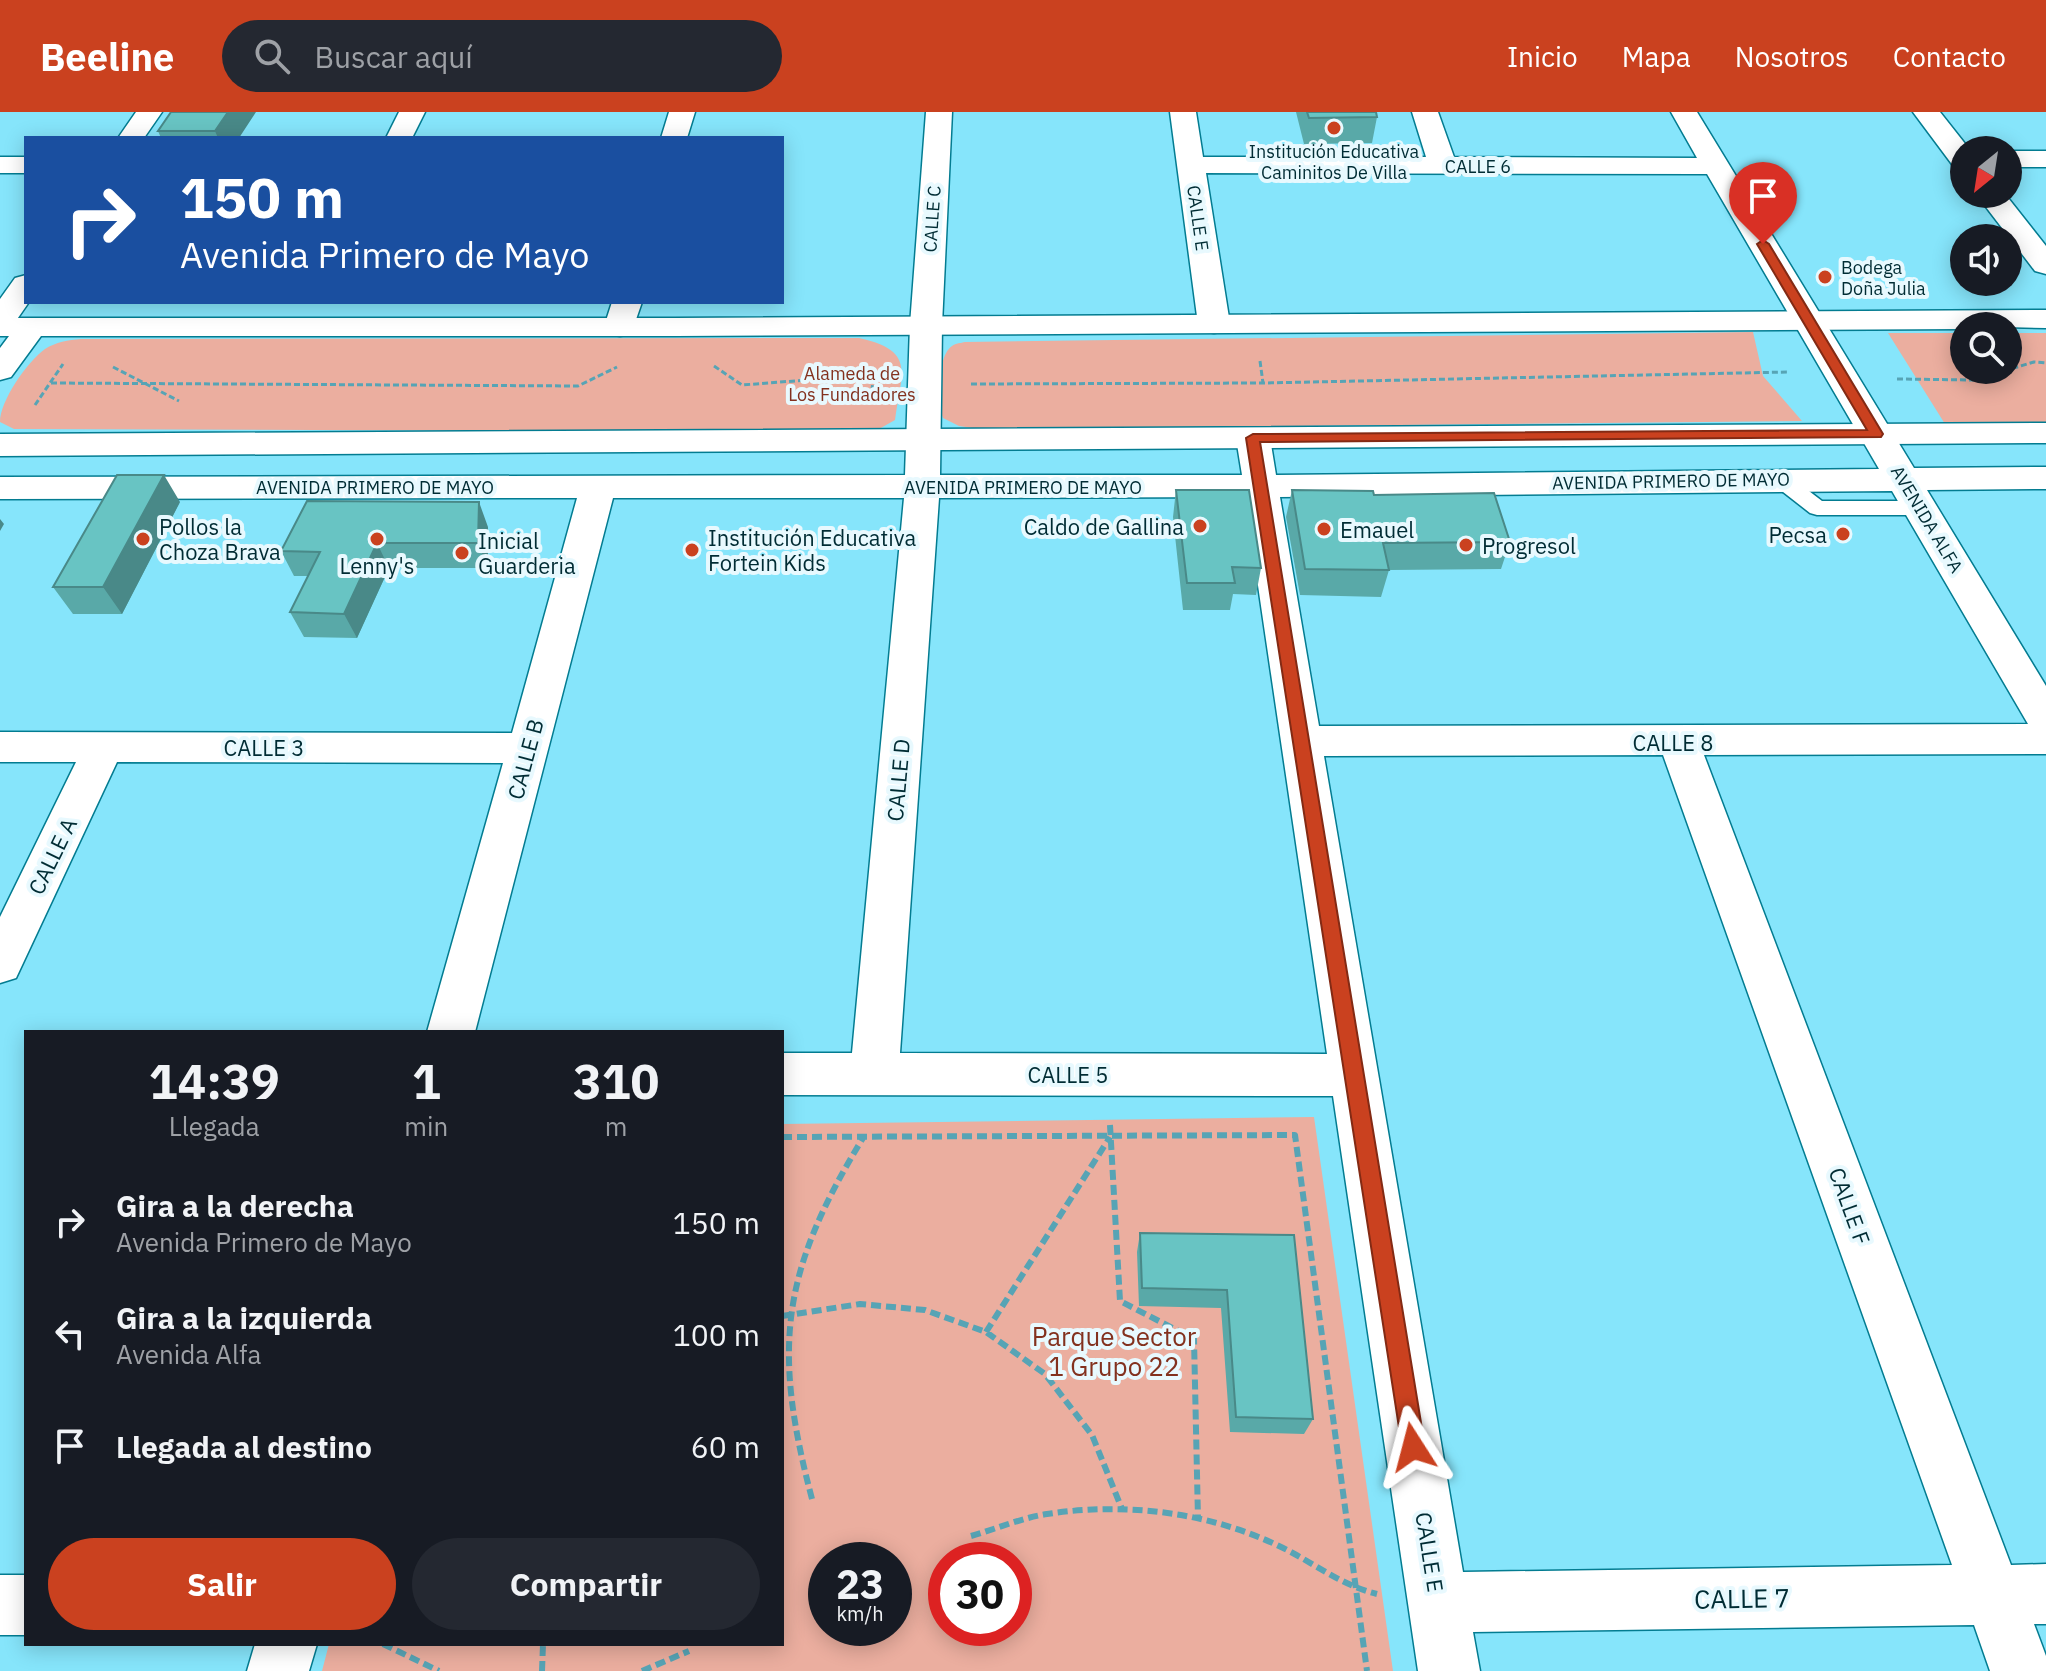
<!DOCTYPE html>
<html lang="es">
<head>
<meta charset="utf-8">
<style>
	body { margin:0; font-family:"IBM Plex Sans",sans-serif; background:#242831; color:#f1f3f6; height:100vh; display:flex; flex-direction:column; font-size:30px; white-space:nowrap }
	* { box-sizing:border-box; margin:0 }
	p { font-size:26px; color:#9ea1a6 }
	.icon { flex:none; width:44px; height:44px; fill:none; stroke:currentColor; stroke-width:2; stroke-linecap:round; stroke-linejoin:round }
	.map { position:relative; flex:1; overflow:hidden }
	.drawer { position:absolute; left:24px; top:918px; width:760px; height:616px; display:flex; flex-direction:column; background:#171b24; border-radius:0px; box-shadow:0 4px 20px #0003 }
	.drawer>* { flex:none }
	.hud { position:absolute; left:24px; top:24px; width:760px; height:168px; border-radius:0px; box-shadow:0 4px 20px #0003; background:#1a4fa0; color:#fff; overflow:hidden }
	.needle { width:52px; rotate:210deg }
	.fabs { position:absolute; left:1950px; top:24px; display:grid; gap:16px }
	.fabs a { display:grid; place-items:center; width:72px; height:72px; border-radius:50%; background:#171b24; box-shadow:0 4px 20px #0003; font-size:40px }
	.speed { position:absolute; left:808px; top:1430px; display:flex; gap:16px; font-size:40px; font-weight:700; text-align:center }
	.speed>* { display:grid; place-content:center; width:104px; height:104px; border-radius:50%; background:#171b24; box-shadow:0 4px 20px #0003; line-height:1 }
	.speed small { font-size:20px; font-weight:400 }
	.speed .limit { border:12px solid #d22; background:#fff; color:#111 }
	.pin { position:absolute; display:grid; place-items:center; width:68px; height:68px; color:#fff; margin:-82px -34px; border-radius:50% 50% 50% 0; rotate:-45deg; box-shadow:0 0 8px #0007 }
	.pin .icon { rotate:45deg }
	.me { position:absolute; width:88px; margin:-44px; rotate:351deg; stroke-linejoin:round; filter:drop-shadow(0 0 6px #0008) }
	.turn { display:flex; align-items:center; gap:28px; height:168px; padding:0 24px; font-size:36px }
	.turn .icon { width:104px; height:104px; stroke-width:2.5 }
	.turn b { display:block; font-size:56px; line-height:68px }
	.eta { display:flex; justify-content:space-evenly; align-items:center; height:136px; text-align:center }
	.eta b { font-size:48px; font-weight:700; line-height:56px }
	.action { display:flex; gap:16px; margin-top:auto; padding:16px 24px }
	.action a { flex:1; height:92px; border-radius:48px; background:#ca411f; color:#fff; font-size:32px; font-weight:700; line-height:92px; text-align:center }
	.action a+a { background:#242831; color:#f1f3f6 }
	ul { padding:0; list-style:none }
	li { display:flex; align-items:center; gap:24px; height:112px; padding:0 24px }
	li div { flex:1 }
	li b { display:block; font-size:30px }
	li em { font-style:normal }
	header { display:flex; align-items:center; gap:48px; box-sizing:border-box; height:112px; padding:0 40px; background:#ca411f; color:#fff }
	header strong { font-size:38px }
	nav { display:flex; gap:44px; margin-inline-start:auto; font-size:28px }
	.search { width:560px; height:72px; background:#242831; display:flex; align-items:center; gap:20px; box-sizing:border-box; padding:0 28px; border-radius:44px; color:#9ea1a6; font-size:30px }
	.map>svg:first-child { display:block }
</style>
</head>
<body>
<header>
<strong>Beeline</strong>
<div class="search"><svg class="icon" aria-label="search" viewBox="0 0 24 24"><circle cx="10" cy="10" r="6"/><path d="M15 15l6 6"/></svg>Buscar aquí</div>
<nav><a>Inicio</a><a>Mapa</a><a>Nosotros</a><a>Contacto</a></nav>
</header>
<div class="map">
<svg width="2046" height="1559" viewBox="0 0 2046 1559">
	<rect width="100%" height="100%" fill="#86e5fb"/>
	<!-- green -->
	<path fill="#ebae9f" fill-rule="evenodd" d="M1753,220L1763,264L1802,309L979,317L959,314L943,306C937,291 937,244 952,234C956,231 961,231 965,230Z
		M1888,221H1964V258H2008V221H2046V311L1945,312Z
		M859,226C917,239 901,260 895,308L879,317L861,320L14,317L0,310C0,289 27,250 45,237C56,230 68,228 81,227Z
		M1314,1005L1393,1559H322L329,1532H782V1012ZM826,1448H894V1516H826ZM946,1448H1014V1516H946Z"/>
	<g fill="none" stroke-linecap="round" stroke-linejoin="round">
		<!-- service casing -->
		<g stroke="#037c91" stroke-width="3">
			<path id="service" d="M1781,361L1788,363L1822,389H1920L1930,396L1920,403H1817L1810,401L1774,373L1771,368Z"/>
		</g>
		<!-- minor casing -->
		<g stroke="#037c91" stroke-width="3">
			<path id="minor" d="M399,0H425L412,26H386Z
				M669,0H695L687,26H661Z
				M926,0H952L942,213L940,363H1242L1236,326L1241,319L1253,316L1265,319L1270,326L1276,363L1879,357L1707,62L1206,61L1230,212L1225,219L1214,221L1203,219L1198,212L1170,0H1196L1203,45H1426L1412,0H1438L1454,45L1697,46L1671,0H1697L1914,356L2046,355V377L1927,378L2046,574V642L1704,643L2011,1453L2046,1452V1512H2034L2046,1544V1559H1990L1974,1513L1473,1520L1480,1559H1418L1333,984L782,983V941H852L904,386H613L475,920H427L503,651L117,650L16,866L0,871V805L76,650H0V620L512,621L577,386L0,387V365L905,363L910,213ZM1892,379L2028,612L1319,614L1280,385ZM1245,385L1327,942L900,941L939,386ZM1663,643L1952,1453L1463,1460L1324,644Z
				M1913,0H1940L1970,38H1964V57L1954,55Z
				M2008,39H2046V55H2008Z
				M0,45H26V61H0Z
				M1976,82H2005L2046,134V162L2035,159Z
				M612,190H642L631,222L620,224L609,222L604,215Z
				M0,1463H26V1523H0Z
				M255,1532H317L309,1559H247Z"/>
		</g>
		<!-- tertiary casing -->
		<g stroke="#037c91" stroke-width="3">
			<path id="tertiary" d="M136,0H162L144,26H118Z
				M26,163V190H29L11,216L0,218V187L15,166Z"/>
		</g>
		<!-- secondary casing -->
		<g stroke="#037c91" stroke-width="3">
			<path id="secondary" d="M2046,198V216L1964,214V217L675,224H41L11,265L0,268V236L9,224H0V206H675Z
				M2046,311V331L0,344V322Z"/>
		</g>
		<!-- path-far1 -->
		<path stroke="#57a4b5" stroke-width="3" stroke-dasharray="6 3" stroke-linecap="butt" d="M1260,249L1263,271
			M714,254L742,273L807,268L832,259L874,258
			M113,255L179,289
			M1897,267L1973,268L2034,250L2046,251
			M51,271L578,274L617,255
			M971,272L1263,271L1788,260
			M871,288L874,258
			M35,293L63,252"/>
		<!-- path -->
		<path stroke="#57a4b5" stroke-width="6" stroke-dasharray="10 5" stroke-linecap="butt" d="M1110,1013L1120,1189L1194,1227L1198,1407
			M782,1025L1295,1023L1367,1559
			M782,1204L860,1192L925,1198L986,1220L1045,1262L1092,1323L1122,1397
			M986,1220L1110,1025
			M812,1387C772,1236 781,1160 863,1026
			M971,1424C996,1417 1021,1406 1047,1402C1125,1390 1208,1400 1279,1434C1313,1450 1340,1473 1377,1482
			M383,1532L439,1559
			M542,1559L543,1532
			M642,1559L689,1539"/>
		<!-- service -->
		<use href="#service" fill="#fff" fill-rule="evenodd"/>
		<!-- minor -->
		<use href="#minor" fill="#fff" fill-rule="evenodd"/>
		<!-- tertiary -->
		<use href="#tertiary" fill="#fff" fill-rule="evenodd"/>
		<!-- secondary -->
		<use href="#secondary" fill="#fff" fill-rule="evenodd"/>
	</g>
	<!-- wall -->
	<path fill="#59a9a8" d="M171,0L239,26H161L158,19Z
		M1296,0H1376L1377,5L1372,31L1304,32Z
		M1176,378L1261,456L1256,483L1233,482L1230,498H1183L1173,405Z
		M1292,378L1374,383L1510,430L1501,457L1389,458L1381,485L1300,483L1286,405Z
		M180,390L122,502H73L53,475Z
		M488,415V456H389L357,526L304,525L290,500L308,464H294L281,439Z
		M1140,1121L1294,1123L1313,1307L1304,1322L1230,1320L1221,1196L1139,1194L1137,1140Z"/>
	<!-- shaded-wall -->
	<path fill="#498988" d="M228,0H256L239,26H218L215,19Z
		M164,363L180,390L122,502L103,475Z
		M479,390L488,415V456L478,431Z
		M0,407L4,412L0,419Z
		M377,431L389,456L357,526L344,502Z"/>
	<!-- building -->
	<path fill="#68c4c3" stroke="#498988" stroke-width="2" d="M171,0H228L215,19H158Z
		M1307,0H1376L1377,5L1309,6Z
		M117,363H164L103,475H53Z
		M1176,378H1249L1261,456L1232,455L1235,471H1187Z
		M1292,378L1373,379L1374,383L1494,381L1510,430L1383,431L1389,458L1305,457Z
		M307,389L479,390L478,431H377L344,502L290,500L320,440L281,439Z
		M1140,1121L1294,1123L1313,1307L1236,1305L1227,1178L1142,1176Z"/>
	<!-- route -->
	<path fill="#ca411f" stroke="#832a14" stroke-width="2" d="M1763,128L1769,132L1883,322L1881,325L1260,330L1425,1335L1422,1343L1413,1347L1405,1343L1402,1335L1246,326L1253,322L1867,318L1757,132Z"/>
	<!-- markers -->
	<g fill="#ca411f" stroke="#e8f9fe" stroke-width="3">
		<circle cx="1334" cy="16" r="8"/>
		<circle cx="1825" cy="165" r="8"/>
		<circle cx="1200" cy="414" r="8"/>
		<circle cx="1324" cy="417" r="8"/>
		<circle cx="1843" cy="422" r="8"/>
		<circle cx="143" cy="427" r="8"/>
		<circle cx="377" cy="427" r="8"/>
		<circle cx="1466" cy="433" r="8"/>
		<circle cx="692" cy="438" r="8"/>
		<circle cx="462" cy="441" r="8"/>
	</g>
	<g text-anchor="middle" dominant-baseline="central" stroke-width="8" stroke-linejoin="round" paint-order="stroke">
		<!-- far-poi labels -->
		<g font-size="18" fill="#002c34" stroke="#e8f9fe">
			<text x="1334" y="39">Institución Educativa<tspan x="1334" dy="21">Caminitos De Villa</tspan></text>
			<text x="1841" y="155" text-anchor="start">Bodega<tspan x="1841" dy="21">Doña Julia</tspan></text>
		</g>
		<!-- far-street labels -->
		<g font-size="18" fill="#002c34" stroke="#e8f9fe">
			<text x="1478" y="54">CALLE 6</text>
			<text transform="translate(1198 106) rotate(82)">CALLE E</text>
			<text transform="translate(932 107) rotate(-86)">CALLE C</text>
			<text transform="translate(1671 369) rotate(-1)">AVENIDA PRIMERO DE MAYO</text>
			<text x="375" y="375">AVENIDA PRIMERO DE MAYO</text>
			<text x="1023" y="375">AVENIDA PRIMERO DE MAYO</text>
			<text transform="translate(1927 407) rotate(59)">AVENIDA ALFA</text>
		</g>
		<!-- far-park labels -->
		<g font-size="18" fill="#83311e" stroke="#e8f9fe">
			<text x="852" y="261">Alameda de<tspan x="852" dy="21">Los Fundadores</tspan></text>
		</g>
		<!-- poi labels -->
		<g font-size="22" fill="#002c34" stroke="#e8f9fe" text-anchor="start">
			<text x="159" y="414">Pollos la<tspan x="159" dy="25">Choza Brava</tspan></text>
			<text x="1184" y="414" text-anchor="end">Caldo de Gallina</text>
			<text x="1340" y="417">Emauel</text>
			<text x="1827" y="422" text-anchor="end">Pecsa</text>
			<text x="708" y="425">Institución Educativa<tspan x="708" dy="25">Fortein Kids</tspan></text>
			<text x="478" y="428">Inicial<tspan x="478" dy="25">Guarderia</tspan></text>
			<text x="1482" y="433">Progresol</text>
			<text x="377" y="453" text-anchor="middle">Lenny's</text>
		</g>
		<!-- street labels -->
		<g font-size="22" fill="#002c34" stroke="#e8f9fe">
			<text x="1673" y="630">CALLE 8</text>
			<text x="264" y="635">CALLE 3</text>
			<text transform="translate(525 647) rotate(-75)">CALLE B</text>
			<text transform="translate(898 668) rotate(-85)">CALLE D</text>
			<text transform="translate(52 744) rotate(-64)">CALLE A</text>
			<text x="1068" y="962">CALLE 5</text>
			<text transform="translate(1850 1094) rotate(70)">CALLE F</text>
			<text transform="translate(1430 1440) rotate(81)">CALLE E</text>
		</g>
		<!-- near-park labels -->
		<g font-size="26" fill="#83311e" stroke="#e8f9fe">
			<text x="1114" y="1224">Parque Sector<tspan x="1114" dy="30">1 Grupo 22</tspan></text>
		</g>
		<!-- near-street labels -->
		<g font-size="26" fill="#002c34" stroke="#e8f9fe">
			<text transform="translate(1742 1486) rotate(-1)">CALLE 7</text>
		</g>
	</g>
</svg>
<div class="fabs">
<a><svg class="needle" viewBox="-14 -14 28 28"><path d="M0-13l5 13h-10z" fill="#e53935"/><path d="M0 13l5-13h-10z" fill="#9ea1a6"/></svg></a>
<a><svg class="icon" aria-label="sound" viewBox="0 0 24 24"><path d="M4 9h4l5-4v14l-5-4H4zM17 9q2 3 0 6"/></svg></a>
<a><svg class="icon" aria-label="search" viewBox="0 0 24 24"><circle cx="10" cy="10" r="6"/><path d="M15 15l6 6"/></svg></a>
</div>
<div class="speed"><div>23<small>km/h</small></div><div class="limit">30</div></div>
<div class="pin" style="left:1763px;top:132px;background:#d93025"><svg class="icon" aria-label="arrive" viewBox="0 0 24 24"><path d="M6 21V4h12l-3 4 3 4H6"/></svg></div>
<svg class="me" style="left:1413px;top:1335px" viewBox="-20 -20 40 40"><path d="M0-17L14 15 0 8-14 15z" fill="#ca411f" stroke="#fff" stroke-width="4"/></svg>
<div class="hud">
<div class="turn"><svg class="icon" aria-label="right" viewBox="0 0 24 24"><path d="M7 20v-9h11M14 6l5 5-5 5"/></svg><div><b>150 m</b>Avenida Primero de Mayo</div></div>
</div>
<section class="drawer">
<div class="eta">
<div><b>14:39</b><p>Llegada</p></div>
<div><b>1</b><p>min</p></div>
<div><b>310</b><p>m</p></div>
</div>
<ul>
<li><svg class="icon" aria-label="right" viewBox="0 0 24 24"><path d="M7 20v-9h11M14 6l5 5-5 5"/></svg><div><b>Gira a la derecha</b><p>Avenida Primero de Mayo</p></div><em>150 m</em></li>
<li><svg class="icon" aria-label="left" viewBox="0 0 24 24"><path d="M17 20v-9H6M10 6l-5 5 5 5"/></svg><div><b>Gira a la izquierda</b><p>Avenida Alfa</p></div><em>100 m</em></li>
<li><svg class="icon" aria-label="arrive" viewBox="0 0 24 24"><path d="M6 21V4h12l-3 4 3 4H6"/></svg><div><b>Llegada al destino</b></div><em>60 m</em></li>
</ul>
<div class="action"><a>Salir</a><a>Compartir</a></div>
</section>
</div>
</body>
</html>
